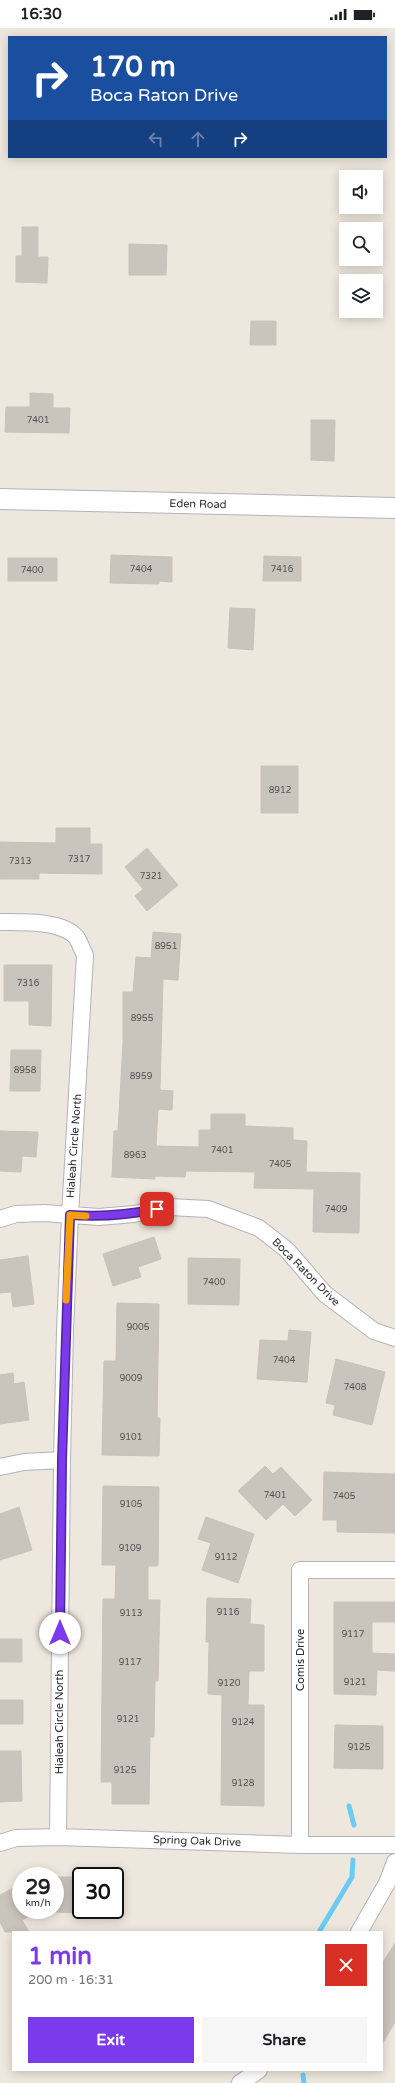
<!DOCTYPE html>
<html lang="en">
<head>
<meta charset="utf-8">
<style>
	body { margin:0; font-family:"Varela Round",sans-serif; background:#f6f6f6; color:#202124; height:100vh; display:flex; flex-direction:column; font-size:15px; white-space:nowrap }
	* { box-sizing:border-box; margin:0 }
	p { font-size:13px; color:#757577 }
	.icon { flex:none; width:22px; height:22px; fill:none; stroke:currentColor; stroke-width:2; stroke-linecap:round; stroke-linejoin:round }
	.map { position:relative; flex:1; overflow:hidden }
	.panel { position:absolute; left:12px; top:1903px; width:371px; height:140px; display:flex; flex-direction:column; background:#fff; border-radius:0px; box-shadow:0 2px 10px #0003 }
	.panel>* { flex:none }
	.hud { position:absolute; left:8px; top:8px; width:379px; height:122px; border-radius:0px; box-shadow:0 2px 10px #0003; background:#1a4fa0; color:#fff; overflow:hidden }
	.tools { position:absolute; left:339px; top:142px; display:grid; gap:8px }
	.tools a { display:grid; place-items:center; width:44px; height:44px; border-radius:0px; background:#fff; box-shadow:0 2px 10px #0003; font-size:20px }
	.speed { position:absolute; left:12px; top:1839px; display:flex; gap:8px; font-size:20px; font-weight:700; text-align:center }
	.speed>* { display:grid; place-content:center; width:52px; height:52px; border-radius:50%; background:#fff; box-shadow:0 2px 10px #0003; line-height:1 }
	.speed small { font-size:10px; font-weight:400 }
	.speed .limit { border:2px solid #111; border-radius:6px; background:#fff; color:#111 }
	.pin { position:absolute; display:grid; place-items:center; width:34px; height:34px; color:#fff; margin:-17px; border-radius:8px; box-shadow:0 2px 6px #0006 }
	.me { position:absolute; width:44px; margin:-22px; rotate:0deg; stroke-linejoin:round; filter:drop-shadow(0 0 3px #0008) }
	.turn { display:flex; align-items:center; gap:14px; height:84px; padding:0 16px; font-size:18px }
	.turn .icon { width:52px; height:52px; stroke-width:2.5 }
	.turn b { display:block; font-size:28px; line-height:34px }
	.lanes { display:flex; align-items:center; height:38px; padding:0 16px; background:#0003; justify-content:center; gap:20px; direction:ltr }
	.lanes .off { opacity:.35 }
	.round { display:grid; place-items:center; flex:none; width:42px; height:42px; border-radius:0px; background:#f6f6f6 }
	.overview { display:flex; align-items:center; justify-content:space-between; height:68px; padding:0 16px }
	h1 { font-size:24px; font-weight:700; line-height:30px; color:#7c3aed }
	.cta { display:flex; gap:8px; margin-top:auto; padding:8px 16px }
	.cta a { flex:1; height:46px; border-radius:0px; background:#7c3aed; color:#fff; font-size:16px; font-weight:700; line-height:46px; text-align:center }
	.cta a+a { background:#f6f6f6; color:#202124 }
	.status { display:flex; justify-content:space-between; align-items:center; height:28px; padding:0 20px; background:#fff; direction:ltr }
	.status svg { height:11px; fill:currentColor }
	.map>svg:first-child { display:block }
</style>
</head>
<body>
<div class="status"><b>16:30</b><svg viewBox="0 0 49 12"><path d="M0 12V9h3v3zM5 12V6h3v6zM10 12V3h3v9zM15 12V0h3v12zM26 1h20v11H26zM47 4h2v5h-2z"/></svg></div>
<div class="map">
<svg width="395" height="2055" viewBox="0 0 395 2055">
	<rect width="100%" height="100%" fill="#eee7dd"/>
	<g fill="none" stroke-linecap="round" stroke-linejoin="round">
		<!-- stream -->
		<path stroke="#6ccbf3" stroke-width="5" d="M349,1778L354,1797
			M319,1904L352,1849L353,1832
			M303,2047L304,2055"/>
	</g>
	<!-- building -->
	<path fill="#c9c4bc" stroke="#c9c3b6" d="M22,199H38V229H48L47,255L16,254V228H22Z
		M129,216L167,217L166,247H129Z
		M251,293H276V317H250Z
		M30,365L53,366V380H70L69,405L5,404L6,379H30Z
		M311,392H335L334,433L311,432Z
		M111,527L172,529V554L159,553V556L110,555Z
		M264,528L301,529V553H263Z
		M8,530H57V553H8Z
		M230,580L255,581L253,622L228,620Z
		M261,738H298V785H261Z
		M56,800H90V816H102V846L39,845V851H0V814L56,815Z
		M147,820L178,857L147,883L135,868L143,861L125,839Z
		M153,904L181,906L178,952L163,951L160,1062L173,1063L172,1082L158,1081L156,1118L199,1119V1102H211V1086H245V1098L293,1100V1112L307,1113L306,1144L360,1145L359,1205L313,1204L314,1161L254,1160L255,1144L186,1143L185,1149L155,1148V1151L112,1149L114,1103H118L123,1015V964H133L136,929L151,930Z
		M4,937H52L51,998L29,997V973H4Z
		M11,1022H41L40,1063H10Z
		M0,1103L38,1104L36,1129L22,1128L21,1144L0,1143Z
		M154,1209L161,1231L138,1239L141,1249L113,1258L103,1226Z
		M28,1228L34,1276L13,1279L11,1264L0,1265V1232Z
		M188,1230L240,1231L239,1277L188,1276Z
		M117,1275L159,1276L157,1390H160L159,1428L102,1427L104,1333H116Z
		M289,1302L311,1304L307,1354L257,1351L260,1312L288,1313Z
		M336,1331L385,1344L372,1397L333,1387L335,1377L326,1375Z
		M13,1345L14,1356L24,1354L29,1392L0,1396V1347Z
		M265,1438L273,1446L281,1439L312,1472L295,1488L283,1476L266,1492L238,1463Z
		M324,1444L395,1446V1505L337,1504V1492H323Z
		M103,1458L159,1459L158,1538H148V1572H160L158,1653H155L154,1709H150L149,1776H112V1754H101L103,1571H115L116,1537H102Z
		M19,1479L32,1522L0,1532V1486Z
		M206,1489L254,1506L238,1555L202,1542L211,1515L198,1511Z
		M207,1570L251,1571L250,1596L264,1597V1643H249L248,1677H264V1778L221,1777L222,1667L208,1666L209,1614H206Z
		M334,1574H395V1594H372V1625L395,1626V1643L377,1642L376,1667L334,1666Z
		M0,1611H22V1634H0Z
		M0,1672H23V1696H0Z
		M335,1697L383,1698V1741L334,1740Z
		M0,1723H21L22,1773L0,1774Z
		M55,1849H81V1885L55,1884Z
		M21,1856V1882H41L22,1892L29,1904H5L0,1894V1867Z
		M395,1915V1994L382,2016V1936Z"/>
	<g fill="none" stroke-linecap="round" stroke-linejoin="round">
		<!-- minor casing -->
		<g stroke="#b1b3bf" stroke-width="18">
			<path id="minor" d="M0,894C20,894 63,892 77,910C80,915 82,922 85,927L70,1187L65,1302L62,1432L58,1809
				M0,1191L16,1186L44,1185L99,1189L134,1186L169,1179L208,1181L259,1200L287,1222L325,1266L374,1303L395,1310
				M0,1439L24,1434L62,1432
				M0,1815L16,1810L58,1809L300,1817H395
				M300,1817V1542H395
				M359,1904L387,1855L395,1834
				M240,2055L259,2042"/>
		</g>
		<!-- tertiary casing -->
		<g stroke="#b1b3bf" stroke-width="22">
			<path id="tertiary" d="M0,471L395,480"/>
		</g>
		<!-- minor -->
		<use href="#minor" stroke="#fff" stroke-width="16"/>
		<!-- tertiary -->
		<use href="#tertiary" stroke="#fff" stroke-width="20"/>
	</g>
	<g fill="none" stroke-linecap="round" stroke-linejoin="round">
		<!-- route casing -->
		<g stroke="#51269a" stroke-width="10">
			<path id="route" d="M60,1605L62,1432L70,1187C100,1189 128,1187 157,1181"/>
		</g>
		<!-- route -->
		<use href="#route" stroke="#7c3aed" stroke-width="7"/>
		<!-- slow -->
		<path stroke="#f59e0b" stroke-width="7" d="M66,1272L70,1187L86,1188"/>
	</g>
	<g text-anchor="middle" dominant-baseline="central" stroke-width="3.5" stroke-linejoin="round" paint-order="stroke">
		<!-- number labels -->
		<g font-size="9" fill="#52514f">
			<text x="38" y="392">7401</text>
			<text x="141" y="541">7404</text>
			<text x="282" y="541">7416</text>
			<text x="32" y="542">7400</text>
			<text x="280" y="762">8912</text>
			<text x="79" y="831">7317</text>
			<text x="20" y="833">7313</text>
			<text x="151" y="848">7321</text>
			<text x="166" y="918">8951</text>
			<text x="28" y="955">7316</text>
			<text x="142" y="990">8955</text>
			<text x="25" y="1042">8958</text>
			<text x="141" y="1048">8959</text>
			<text x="222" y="1122">7401</text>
			<text x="135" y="1127">8963</text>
			<text x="280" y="1136">7405</text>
			<text x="336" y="1181">7409</text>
			<text x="214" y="1254">7400</text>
			<text x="138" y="1299">9005</text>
			<text x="284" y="1332">7404</text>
			<text x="131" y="1350">9009</text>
			<text x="355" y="1359">7408</text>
			<text x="131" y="1409">9101</text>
			<text x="275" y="1467">7401</text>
			<text x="344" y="1468">7405</text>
			<text x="131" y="1476">9105</text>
			<text x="130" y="1520">9109</text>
			<text x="226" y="1529">9112</text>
			<text x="228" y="1584">9116</text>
			<text x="131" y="1585">9113</text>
			<text x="353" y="1606">9117</text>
			<text x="130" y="1634">9117</text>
			<text x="355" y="1654">9121</text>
			<text x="229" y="1655">9120</text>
			<text x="128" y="1691">9121</text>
			<text x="243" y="1694">9124</text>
			<text x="359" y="1719">9125</text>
			<text x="125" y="1742">9125</text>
			<text x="243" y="1755">9128</text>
		</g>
		<!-- street labels -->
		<g font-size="11" fill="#2b2b2b" stroke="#fff">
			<text transform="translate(198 476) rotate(1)">Eden Road</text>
			<text transform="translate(74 1118) rotate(-86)">Hialeah Circle North</text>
			<text transform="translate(306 1244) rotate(45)">Boca Raton Drive</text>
			<text transform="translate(300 1632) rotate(-90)">Comis Drive</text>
			<text transform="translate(59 1694) rotate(-90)">Hialeah Circle North</text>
			<text transform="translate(197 1813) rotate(2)">Spring Oak Drive</text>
		</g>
	</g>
</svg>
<div class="tools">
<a><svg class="icon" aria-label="sound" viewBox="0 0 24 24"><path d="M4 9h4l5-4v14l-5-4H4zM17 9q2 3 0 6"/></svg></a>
<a><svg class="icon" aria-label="search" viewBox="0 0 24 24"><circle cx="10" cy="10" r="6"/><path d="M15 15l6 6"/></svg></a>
<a><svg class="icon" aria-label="layers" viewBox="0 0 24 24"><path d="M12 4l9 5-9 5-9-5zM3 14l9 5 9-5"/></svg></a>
</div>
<div class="speed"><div>29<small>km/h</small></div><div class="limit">30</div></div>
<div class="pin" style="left:157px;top:1181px;background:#d93025"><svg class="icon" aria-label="arrive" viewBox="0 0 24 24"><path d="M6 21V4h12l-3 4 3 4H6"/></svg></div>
<svg class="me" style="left:60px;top:1605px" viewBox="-20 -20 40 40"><circle r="19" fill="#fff"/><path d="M0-13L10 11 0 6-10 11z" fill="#7c3aed"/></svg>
<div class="hud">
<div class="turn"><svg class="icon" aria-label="right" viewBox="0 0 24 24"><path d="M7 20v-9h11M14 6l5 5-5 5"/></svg><div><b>170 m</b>Boca Raton Drive</div></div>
<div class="lanes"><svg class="icon off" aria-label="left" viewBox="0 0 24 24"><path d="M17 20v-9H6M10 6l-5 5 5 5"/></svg><svg class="icon off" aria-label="ahead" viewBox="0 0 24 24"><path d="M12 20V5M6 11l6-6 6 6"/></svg><svg class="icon" aria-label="right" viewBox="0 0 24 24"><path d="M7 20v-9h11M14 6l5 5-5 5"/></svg></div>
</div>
<section class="panel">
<div class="overview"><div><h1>1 min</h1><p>200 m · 16:31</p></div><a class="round" style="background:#d93025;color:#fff"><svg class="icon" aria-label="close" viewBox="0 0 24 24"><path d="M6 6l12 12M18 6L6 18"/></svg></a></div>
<div class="cta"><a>Exit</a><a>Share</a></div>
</section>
</div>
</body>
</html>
